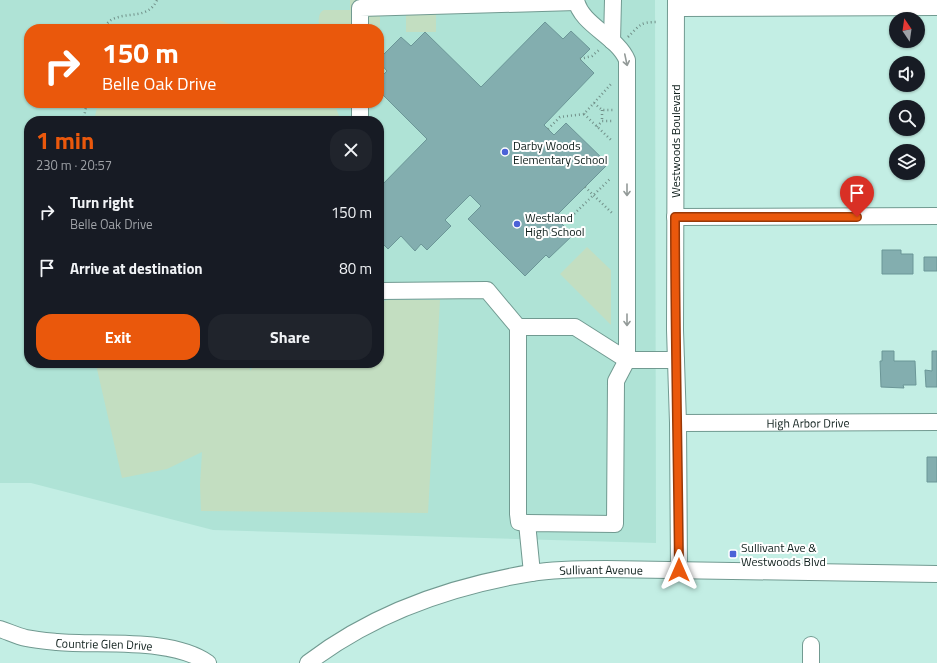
<!DOCTYPE html>
<html lang="en">
<head>
<meta charset="utf-8">
<style>
	body { margin:0; font-family:"Titillium Web",sans-serif; background:#20242c; color:#f1f3f6; height:100vh; display:flex; flex-direction:column; font-size:15px; white-space:nowrap }
	* { box-sizing:border-box; margin:0 }
	p { font-size:13px; color:#9ea1a6 }
	.icon { flex:none; width:22px; height:22px; fill:none; stroke:currentColor; stroke-width:2; stroke-linecap:round; stroke-linejoin:round }
	.map { position:relative; flex:1; overflow:hidden }
	.side { position:absolute; left:24px; top:116px; width:360px; height:252px; display:flex; flex-direction:column; background:#171b24; border-radius:16px; box-shadow:0 1px 3px #0004 }
	.side>* { flex:none }
	.banner { position:absolute; left:24px; top:24px; width:360px; height:84px; border-radius:16px; box-shadow:0 1px 3px #0004; background:#ea580c; color:#fff; overflow:hidden }
	.needle { width:26px; rotate:347deg }
	.tools { position:absolute; left:889px; top:12px; display:grid; gap:8px }
	.tools a { display:grid; place-items:center; width:36px; height:36px; border-radius:50%; background:#171b24; box-shadow:0 1px 3px #0004; font-size:20px }
	.pin { position:absolute; display:grid; place-items:center; width:34px; height:34px; color:#fff; margin:-41px -17px; border-radius:50% 50% 50% 0; rotate:-45deg; box-shadow:0 0 4px #0007 }
	.pin .icon { rotate:45deg }
	.me { position:absolute; width:44px; margin:-22px; rotate:0deg; stroke-linejoin:round; filter:drop-shadow(0 0 3px #0008) }
	.turn { display:flex; align-items:center; gap:14px; height:84px; padding:0 12px; font-size:18px }
	.turn .icon { width:52px; height:52px; stroke-width:2.5 }
	.turn b { display:block; font-size:28px; line-height:34px }
	.round { display:grid; place-items:center; flex:none; width:42px; height:42px; border-radius:16px; background:#20242c }
	.headline { display:flex; align-items:center; justify-content:space-between; height:68px; padding:0 12px }
	h1 { font-size:24px; font-weight:700; line-height:30px; color:#ea580c }
	.button { display:flex; gap:8px; margin-top:auto; padding:8px 12px }
	.button a { flex:1; height:46px; border-radius:16px; background:#ea580c; color:#fff; font-size:16px; font-weight:700; line-height:46px; text-align:center }
	.button a+a { background:#20242c; color:#f1f3f6 }
	ul { padding:0; list-style:none }
	li { display:flex; align-items:center; gap:12px; height:56px; padding:0 12px }
	li div { flex:1 }
	li b { display:block; font-size:15px }
	li em { font-style:normal }
	.map>svg:first-child { display:block }
</style>
</head>
<body>
<div class="map">
<svg width="937" height="663" viewBox="0 0 937 663">
	<rect width="100%" height="100%" fill="#c3eee4"/>
	<!-- built -->
	<path fill="#afe3d6" fill-rule="evenodd" d="M0,0H655L656,543L213,530L31,483H0ZM29,29H379V103H29ZM29,121H379V363H29Z"/>
	<!-- green -->
	<path fill="#c3dec1" d="M350,0H380V33L379,29H319C319,22 317,13 324,10H350Z
		M406,0H436V32H406Z
		M218,20L248,29H114V26Z
		M98,103H334L341,121H94Z
		M587,247L611,270V325L560,274Z
		M388,300H440L428,513L201,511L200,485L202,452L167,469L122,478L97,369L100,363H249L250,371L256,363H379V302Z"/>
	<!-- building -->
	<path fill="#83aeaf" stroke="#6b9697" d="M545,22L563,39L571,31L590,49L580,59L594,73L544,125L554,135L566,123L608,164L555,217L573,235L549,258L546,255L525,276L468,219L481,206L470,195L445,220L451,226L427,250L421,244L415,251L401,236L388,249L379,240V188L427,139L379,91V79L387,71L379,62V59L401,37L411,46L425,32L481,87Z
		M882,250H901V254H913V274H882Z
		M924,257H937V271H924Z
		M882,351H894V361H915L916,385H903L904,388L881,387L880,361H882Z
		M932,351H937V387H926L925,370L932,371Z
		M927,457H937V482H927Z"/>
	<g fill="none" stroke-linecap="round" stroke-linejoin="round">
		<!-- minor casing -->
		<g stroke="#719a91" stroke-width="18">
			<g id="minor">
				<path d="M676,0L675,330L678,423L679,570"/>
				<path d="M676,8L937,7"/>
				<path d="M360,29V8L576,2"/>
				<path d="M612,41L613,0"/>
				<path d="M360,121V103"/>
				<path d="M675,217L937,216"/>
				<path d="M379,291L487,290L518,327"/>
				<path id="s1" d="M678,423L937,422"/>
				<path d="M527,523L519,522L518,514V327H575L627,360H676"/>
				<path d="M532,573L527,523L615,524L616,381L627,360V60C617,36 581,25 576,0"/>
				<path id="s2" d="M0,629C9,632 17,636 26,638C36,640 47,641 57,642C101,646 171,637 208,663"/>
				<path id="s3" d="M308,663C372,614 452,586 531,573C556,569 581,569 606,569L937,574"/>
				<path d="M811,663V645"/>
			</g>
		</g>
		<!-- path -->
		<path stroke="#719089" stroke-width="2.5" stroke-dasharray="1 3" stroke-linecap="butt" d="M102,29C105,26 108,22 111,20C127,11 148,20 157,0
			M628,37C640,25 640,22 657,22
			M580,59L592,56L600,49
			M594,103L602,110H613
			M602,110V121
			M584,114L611,140
			M83,121L87,103
			M597,127L602,121H612
			M548,129L560,117L584,114L611,84
			M585,187L612,213
			M555,217L572,216L611,178"/>
		<!-- minor -->
		<use href="#minor" stroke="#fff" stroke-width="16"/>
	</g>
	<!-- one-way arrows -->
	<defs><path id="oneway-shaft" d="M-6 0H5M1.5-3L5.5 0L1.5 3" fill="none" stroke-width="1.6" stroke-linecap="round" stroke-linejoin="round"/></defs>
	<g stroke="#939a98">
		<use href="#oneway-shaft" transform="translate(626 60) rotate(78)"/>
		<use href="#oneway-shaft" transform="translate(627 190) rotate(90)"/>
		<use href="#oneway-shaft" transform="translate(627 320) rotate(90)"/>
	</g>
	<g fill="none" stroke-linecap="round" stroke-linejoin="round">
		<!-- route casing -->
		<g stroke="#983908" stroke-width="10">
			<path id="route" d="M679,570C678,453 675,335 675,217H857"/>
		</g>
		<!-- route -->
		<use href="#route" stroke="#ea580c" stroke-width="7"/>
	</g>
	<!-- markers -->
	<g fill="#4c62d7" stroke="#fff" stroke-width="1.5">
		<circle cx="505" cy="152" r="4"/>
		<circle cx="517" cy="224" r="4"/>
		<rect x="729" y="550" width="8" height="8" rx="2"/>
	</g>
	<g text-anchor="middle" dominant-baseline="central" stroke-width="4" stroke-linejoin="round" paint-order="stroke">
		<!-- street labels -->
		<g font-size="12" fill="#0e1e1b" stroke="#fff">
			<text transform="translate(675 141) rotate(-90)">Westwoods Boulevard</text>
			<text stroke="none"><textPath href="#s1" startOffset="130">High Arbor Drive</textPath></text>
			<text stroke="none"><textPath href="#s3" startOffset="313">Sullivant Avenue</textPath></text>
			<text stroke="none"><textPath href="#s2" startOffset="106">Countrie Glen Drive</textPath></text>
		</g>
		<!-- poi labels -->
		<g font-size="12" fill="#0e1e1b" stroke="#fff" text-anchor="start">
			<text x="513" y="145">Darby Woods<tspan x="513" dy="14">Elementary School</tspan></text>
			<text x="525" y="217">Westland<tspan x="525" dy="14">High School</tspan></text>
			<text x="741" y="547">Sullivant Ave &amp;<tspan x="741" dy="14">Westwoods Blvd</tspan></text>
		</g>
	</g>
</svg>
<div class="tools">
<a><svg class="needle" viewBox="-14 -14 28 28"><path d="M0-13l5 13h-10z" fill="#e53935"/><path d="M0 13l5-13h-10z" fill="#9ea1a6"/></svg></a>
<a><svg class="icon" aria-label="sound" viewBox="0 0 24 24"><path d="M4 9h4l5-4v14l-5-4H4zM17 9q2 3 0 6"/></svg></a>
<a><svg class="icon" aria-label="search" viewBox="0 0 24 24"><circle cx="10" cy="10" r="6"/><path d="M15 15l6 6"/></svg></a>
<a><svg class="icon" aria-label="layers" viewBox="0 0 24 24"><path d="M12 4l9 5-9 5-9-5zM3 14l9 5 9-5"/></svg></a>
</div>
<div class="pin" style="left:857px;top:217px;background:#d93025"><svg class="icon" aria-label="arrive" viewBox="0 0 24 24"><path d="M6 21V4h12l-3 4 3 4H6"/></svg></div>
<svg class="me" style="left:679px;top:570px" viewBox="-20 -20 40 40"><path d="M0-17L14 15 0 8-14 15z" fill="#ea580c" stroke="#fff" stroke-width="4"/></svg>
<div class="banner">
<div class="turn"><svg class="icon" aria-label="right" viewBox="0 0 24 24"><path d="M7 20v-9h11M14 6l5 5-5 5"/></svg><div><b>150 m</b>Belle Oak Drive</div></div>
</div>
<section class="side">
<div class="headline"><div><h1>1 min</h1><p>230 m · 20:57</p></div><a class="round"><svg class="icon" aria-label="close" viewBox="0 0 24 24"><path d="M6 6l12 12M18 6L6 18"/></svg></a></div>
<ul>
<li><svg class="icon" aria-label="right" viewBox="0 0 24 24"><path d="M7 20v-9h11M14 6l5 5-5 5"/></svg><div><b>Turn right</b><p>Belle Oak Drive</p></div><em>150 m</em></li>
<li><svg class="icon" aria-label="arrive" viewBox="0 0 24 24"><path d="M6 21V4h12l-3 4 3 4H6"/></svg><div><b>Arrive at destination</b></div><em>80 m</em></li>
</ul>
<div class="button"><a>Exit</a><a>Share</a></div>
</section>
</div>
</body>
</html>
